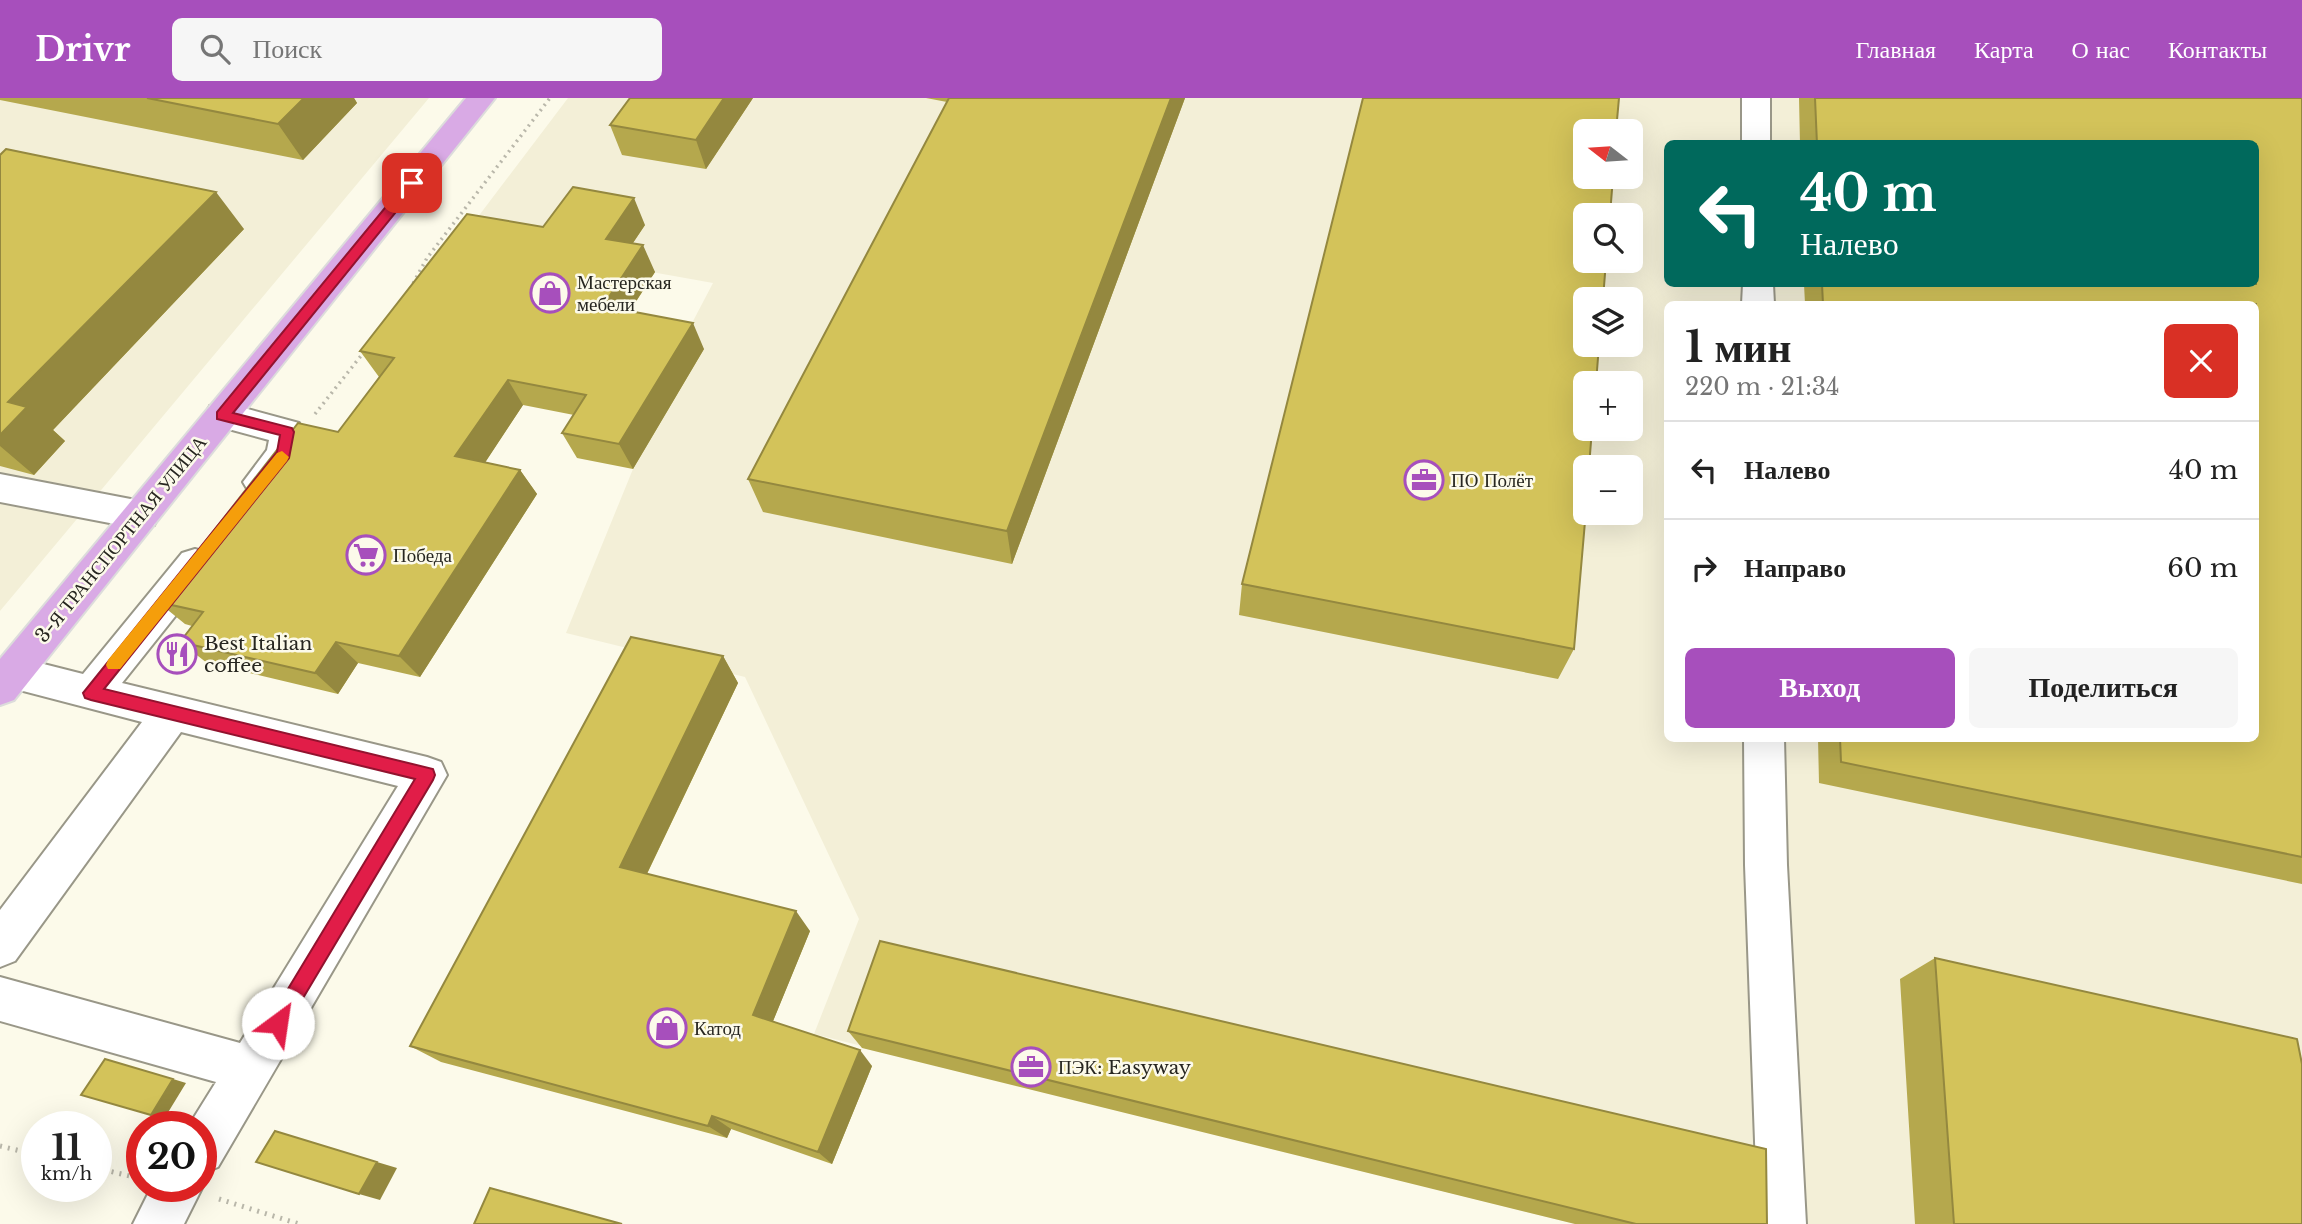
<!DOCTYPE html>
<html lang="ru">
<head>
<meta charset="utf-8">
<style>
	body { margin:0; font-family:"Libre Baskerville",serif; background:#f6f6f6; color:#222; height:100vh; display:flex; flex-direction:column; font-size:26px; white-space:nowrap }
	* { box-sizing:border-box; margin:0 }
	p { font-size:23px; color:#767676 }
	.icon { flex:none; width:38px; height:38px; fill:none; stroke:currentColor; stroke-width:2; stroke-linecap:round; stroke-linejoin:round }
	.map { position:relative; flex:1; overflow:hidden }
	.sheet { position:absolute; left:1664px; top:203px; width:595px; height:441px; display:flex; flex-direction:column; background:#fff; border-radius:10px; box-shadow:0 7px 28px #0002 }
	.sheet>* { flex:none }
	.hud { position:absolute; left:1664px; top:42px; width:595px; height:147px; border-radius:10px; box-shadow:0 7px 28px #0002; background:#00695c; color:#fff; overflow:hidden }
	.needle { width:46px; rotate:287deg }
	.tools { position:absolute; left:1573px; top:21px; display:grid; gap:14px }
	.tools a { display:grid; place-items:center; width:70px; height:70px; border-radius:10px; background:#fff; box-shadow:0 7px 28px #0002; font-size:35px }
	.speed { position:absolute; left:21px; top:1013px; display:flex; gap:14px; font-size:35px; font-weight:700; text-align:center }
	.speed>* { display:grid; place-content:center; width:91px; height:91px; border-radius:50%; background:#fff; box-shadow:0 7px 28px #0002; line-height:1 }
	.speed small { font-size:18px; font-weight:400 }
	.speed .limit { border:10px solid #d22; background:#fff; color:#111 }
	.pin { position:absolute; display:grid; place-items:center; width:60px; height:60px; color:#fff; margin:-30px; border-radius:14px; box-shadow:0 4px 10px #0006 }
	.me { position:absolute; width:77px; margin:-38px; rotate:31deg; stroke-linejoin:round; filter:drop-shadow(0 0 5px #0008) }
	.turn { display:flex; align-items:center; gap:24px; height:147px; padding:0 21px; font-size:32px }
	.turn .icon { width:91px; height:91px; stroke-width:2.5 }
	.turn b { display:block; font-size:49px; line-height:60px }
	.round { display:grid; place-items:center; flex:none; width:74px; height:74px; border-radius:10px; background:#f6f6f6 }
	.overview { display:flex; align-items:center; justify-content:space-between; height:119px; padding:0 21px }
	h1 { font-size:42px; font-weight:700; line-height:52px }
	.primary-button { display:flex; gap:14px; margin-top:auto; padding:14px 21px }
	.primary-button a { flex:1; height:80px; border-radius:10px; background:#a74fbc; color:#fff; font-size:28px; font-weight:700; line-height:80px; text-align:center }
	.primary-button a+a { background:#f6f6f6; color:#222 }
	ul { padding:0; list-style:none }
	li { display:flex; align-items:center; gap:21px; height:98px; padding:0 21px; border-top:2px solid #e0e0e0 }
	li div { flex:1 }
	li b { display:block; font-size:26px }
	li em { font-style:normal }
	header { display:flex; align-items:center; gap:42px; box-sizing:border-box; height:98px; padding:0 35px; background:#a74fbc; color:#fff }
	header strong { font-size:33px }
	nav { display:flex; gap:38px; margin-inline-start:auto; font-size:24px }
	.search { width:490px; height:63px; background:#f6f6f6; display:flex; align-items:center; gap:18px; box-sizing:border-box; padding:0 24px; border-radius:10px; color:#767676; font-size:26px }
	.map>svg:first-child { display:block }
</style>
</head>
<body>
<header>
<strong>Drivr</strong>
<div class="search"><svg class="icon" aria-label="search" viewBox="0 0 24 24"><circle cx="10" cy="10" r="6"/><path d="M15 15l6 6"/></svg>Поиск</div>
<nav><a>Главная</a><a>Карта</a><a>О нас</a><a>Контакты</a></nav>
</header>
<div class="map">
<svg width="2302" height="1126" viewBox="0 0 2302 1126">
	<rect width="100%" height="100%" fill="#fcfaea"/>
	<!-- built -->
	<path fill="#f3efd7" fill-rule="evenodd" d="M0,0H429L0,513Z
		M568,0H2302V1126H1575L814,936L859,821L745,579L566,535L633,371L703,251L681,246L713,185L462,140ZM1586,33H1631V79H1586ZM1668,46H2256V186H1668ZM1586,117H1631V163H1586ZM1586,201H1631V247H1586ZM1668,206H2256V640H1668ZM1586,285H1631V331H1586ZM1586,369H1631V415H1586Z"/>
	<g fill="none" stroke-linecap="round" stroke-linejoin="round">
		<!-- minor casing -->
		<g stroke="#999788" stroke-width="4">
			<path id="minor" d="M1742,0H1770V46H1742Z
				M1743,186H1773L1774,206H1742Z
				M222,304L299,325C311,347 288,392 264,397C259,398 254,396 249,394L243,384L267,352L269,342L210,326L205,317L210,308Z
				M0,376L141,403L154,407L159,417L154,427L141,431L0,404Z
				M195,451L208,455L213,466L208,477L122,585L427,659L441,664L447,677L218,1069L201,1076V1029H188L216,984L0,923V879L240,945L398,688L181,634L15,863L0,869V812L142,624L0,587V563L12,558L83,576L182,455Z
				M1744,640H1784L1787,767L1806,1126H1758L1745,767Z
				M201,1084L203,1088L184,1126H133L152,1088H201Z"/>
		</g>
		<!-- major casing -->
		<g stroke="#dcdcdb" stroke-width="4">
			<path id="major" d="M466,0H495L14,602L0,607V561Z"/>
		</g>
		<!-- path-far1 -->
		<path stroke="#b9b7aa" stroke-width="3.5" stroke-dasharray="2 4.5" stroke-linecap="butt" d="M410,191L427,160L550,0
			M315,316L364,254"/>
		<!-- path -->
		<path stroke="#b9b7aa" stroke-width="5" stroke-dasharray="2 6" stroke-linecap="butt" d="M0,1048L37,1057
			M96,1070L134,1079
			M219,1101L299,1126"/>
		<!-- minor -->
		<use href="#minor" fill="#fff" fill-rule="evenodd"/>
		<!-- major -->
		<use href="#major" fill="#d9aae5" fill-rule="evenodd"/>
	</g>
	<!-- wall -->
	<path fill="#b5a84d" d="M0,0H354L357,5L303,62L0,2Z
		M753,0L706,71L622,57L610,27Z
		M926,0H1185L1012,466L763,414L748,381L947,4Z
		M1799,0H2302V786L1819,685L1818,640H2256V206H1805L1804,186H2256V46H1800Z
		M0,57L244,131L53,332L65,343L34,377L0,368Z
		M645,127L633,145L655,174L630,213L704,251L633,371L577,360L562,335L574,317L523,307L485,364L520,372L537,396L420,579L358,565L338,596L207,565L180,544L192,528L185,526L158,504L338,334L379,279L360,253L543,129Z
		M1242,486L1574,551L1558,581L1239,517Z
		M723,558L738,585L647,776L810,833L773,923L872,968L832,1066L731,1031L727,1040L441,964L410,948Z
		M1935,860L2302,1126H1915L1900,881Z
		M848,933L1767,1126H1575L862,950Z"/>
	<!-- shaded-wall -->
	<path fill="#94883f" d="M304,0H354L357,5L303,62L278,26Z
		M724,0H753L706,71L696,42Z
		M1171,0H1185L1012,466L1007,433Z
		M216,94L244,131L53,332L65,343L34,377L0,348V337L8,304Z
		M634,100L645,127L618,167L606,141Z
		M643,147L655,174L616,234L603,208Z
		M693,225L704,251L633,371L619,346Z
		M508,282L523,307L473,383L455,358Z
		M520,372L537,396L420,579L399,558Z
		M336,544L358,565L338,596L315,575Z
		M723,558L738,585L640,790L620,769Z
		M796,813L810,833L769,933L753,917Z
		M860,952L872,968L832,1066L818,1054Z
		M173,981L186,985L164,1021L151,1017Z
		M712,1018L731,1031L727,1040L708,1028Z
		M377,1064L397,1070L380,1102L359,1096Z"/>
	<!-- building -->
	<path fill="#d3c35a" stroke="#94883f" stroke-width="2" d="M147,0H304L278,26Z
		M630,0H724L696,42L610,27Z
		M949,0H1171L1007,433L748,381Z
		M1363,0H1619L1616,33H1586V79H1613L1610,117H1586V163H1606L1603,201H1586V247H1599L1596,285H1586V331H1592L1589,369H1586V412L1574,551L1242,486Z
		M1815,0H2302V759L1841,664L1840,640H2256V206H1823L1822,186H2256V46H1817Z
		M6,51L216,94L8,304L27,309L0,337V57Z
		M573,89L634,100L606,141L643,147L603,208L693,225L619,346L562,335L586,297L508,282L455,358L520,372L399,558L336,544L315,575L180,544L203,514L158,504L298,325L338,334L394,260L360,253L467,116L543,129Z
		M631,539L723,558L620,769L796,813L753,917L860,952L818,1054L712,1018L708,1028L410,948Z
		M880,843L1766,1051L1767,1126H1636L848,933Z
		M1935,860L2297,941L2302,966V1126H1954Z
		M105,961L173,981L151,1017L81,997Z
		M275,1033L377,1064L359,1096L256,1064Z
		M490,1090L622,1126H474Z"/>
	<!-- route -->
	<path fill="#e11d48" stroke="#92132f" stroke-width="2" d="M412,81L417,82V88L233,315L292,330L294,334L289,360L104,591L433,671L435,677L433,682L284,932L278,935L271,932L268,925L271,919L415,681L91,602L85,600L83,595L277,354L280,337L217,321V314L408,82Z"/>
	<!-- slow -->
	<path fill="#f59e0b" d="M282,353L289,359L287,363L120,571H108L106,567L108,562L277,355Z"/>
	<!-- icons -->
	<defs>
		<g id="shop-ring" transform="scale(2.0125)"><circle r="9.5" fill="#fcfaea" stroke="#a74fbc" stroke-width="1.5"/><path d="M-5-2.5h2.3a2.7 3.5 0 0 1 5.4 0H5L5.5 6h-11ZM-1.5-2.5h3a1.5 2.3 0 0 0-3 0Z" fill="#a74fbc"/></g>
		<g id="office-ring" transform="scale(2.0125)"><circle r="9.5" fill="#fcfaea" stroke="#a74fbc" stroke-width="1.5"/><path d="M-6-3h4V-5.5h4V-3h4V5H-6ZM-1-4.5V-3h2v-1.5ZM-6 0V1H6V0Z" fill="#a74fbc"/></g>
		<g id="supermarket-ring" transform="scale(2.0125)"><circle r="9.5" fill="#fcfaea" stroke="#a74fbc" stroke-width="1.5"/><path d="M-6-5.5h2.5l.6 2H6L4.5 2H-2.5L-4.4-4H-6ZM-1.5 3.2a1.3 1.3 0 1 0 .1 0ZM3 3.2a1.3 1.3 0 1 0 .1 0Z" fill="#a74fbc"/></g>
		<g id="restaurant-ring" transform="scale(2.0125)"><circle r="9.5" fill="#fcfaea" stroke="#a74fbc" stroke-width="1.5"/><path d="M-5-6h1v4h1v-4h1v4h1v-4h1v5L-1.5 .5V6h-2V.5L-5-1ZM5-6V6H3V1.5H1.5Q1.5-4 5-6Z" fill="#a74fbc"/></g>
	</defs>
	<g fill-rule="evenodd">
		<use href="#shop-ring" x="550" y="195"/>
		<use href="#office-ring" x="1424" y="382"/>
		<use href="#supermarket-ring" x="366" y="457"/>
		<use href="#restaurant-ring" x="177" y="556"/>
		<use href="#shop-ring" x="667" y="930"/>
		<use href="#office-ring" x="1031" y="969"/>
	</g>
	<g text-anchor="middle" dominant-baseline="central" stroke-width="5" stroke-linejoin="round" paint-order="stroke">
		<!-- poi labels -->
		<g font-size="19" fill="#272620" stroke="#fcfaea" text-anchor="start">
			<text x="577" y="184">Мастерская<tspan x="577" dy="22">мебели</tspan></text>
			<text x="1451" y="382">ПО Полёт</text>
			<text x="393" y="457">Победа</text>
			<text x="204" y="545">Best Italian<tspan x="204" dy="22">coffee</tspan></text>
			<text x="694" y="930">Катод</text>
			<text x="1058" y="969">ПЭК: Easyway</text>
		</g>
		<!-- street labels -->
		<g font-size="19" fill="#272620" stroke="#fcfaea">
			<text transform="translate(121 441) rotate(-51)">3-Я ТРАНСПОРТНАЯ УЛИЦА</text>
		</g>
	</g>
</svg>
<div class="tools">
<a><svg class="needle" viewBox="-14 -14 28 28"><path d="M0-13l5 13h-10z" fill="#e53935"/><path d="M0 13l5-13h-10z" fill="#767676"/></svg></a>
<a><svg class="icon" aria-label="search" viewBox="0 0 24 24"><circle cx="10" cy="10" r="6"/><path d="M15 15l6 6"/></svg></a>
<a><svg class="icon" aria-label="layers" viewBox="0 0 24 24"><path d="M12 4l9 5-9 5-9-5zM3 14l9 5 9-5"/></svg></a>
<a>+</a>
<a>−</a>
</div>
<div class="speed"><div>11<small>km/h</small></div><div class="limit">20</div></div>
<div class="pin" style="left:412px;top:85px;background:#d93025"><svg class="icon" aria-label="arrive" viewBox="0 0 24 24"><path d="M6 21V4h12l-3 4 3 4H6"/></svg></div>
<svg class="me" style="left:278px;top:925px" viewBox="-20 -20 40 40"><circle r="19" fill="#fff"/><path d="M0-13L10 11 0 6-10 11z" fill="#e11d48"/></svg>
<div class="hud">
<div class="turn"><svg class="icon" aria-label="left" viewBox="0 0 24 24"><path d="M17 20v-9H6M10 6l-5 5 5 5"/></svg><div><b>40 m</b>Налево</div></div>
</div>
<section class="sheet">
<div class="overview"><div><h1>1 мин</h1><p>220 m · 21:34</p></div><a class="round" style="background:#d93025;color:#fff"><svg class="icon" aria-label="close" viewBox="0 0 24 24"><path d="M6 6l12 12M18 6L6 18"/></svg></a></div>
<ul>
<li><svg class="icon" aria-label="left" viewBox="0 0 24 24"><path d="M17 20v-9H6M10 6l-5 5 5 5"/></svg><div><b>Налево</b></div><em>40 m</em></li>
<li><svg class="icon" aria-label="right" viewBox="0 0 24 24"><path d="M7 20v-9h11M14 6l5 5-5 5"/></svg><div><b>Направо</b></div><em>60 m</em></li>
</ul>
<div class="primary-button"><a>Выход</a><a>Поделиться</a></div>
</section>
</div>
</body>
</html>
